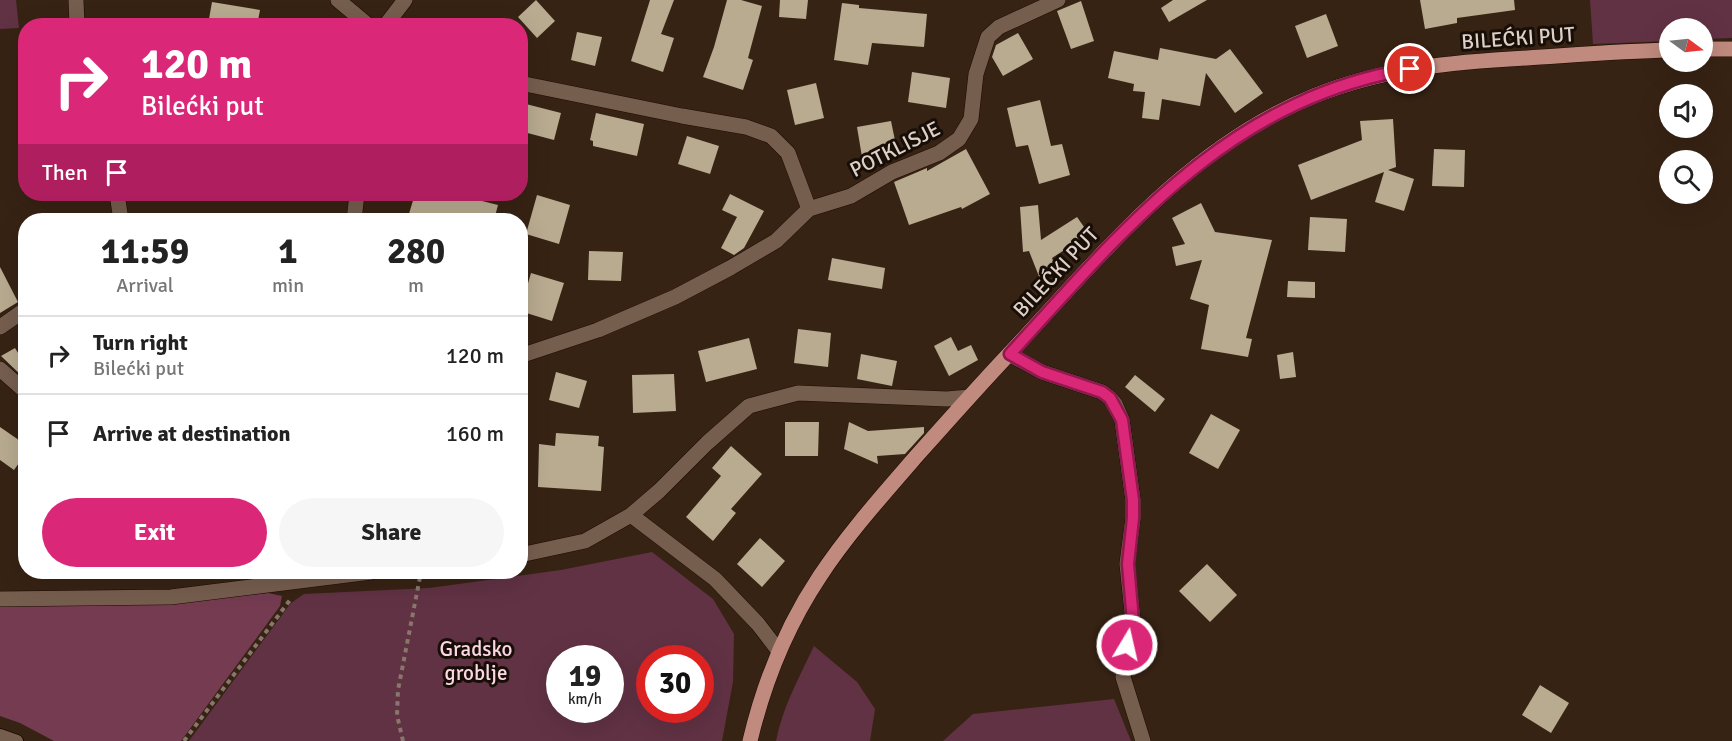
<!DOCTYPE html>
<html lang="en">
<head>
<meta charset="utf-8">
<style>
	body { margin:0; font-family:Signika,sans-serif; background:#f6f6f6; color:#222; height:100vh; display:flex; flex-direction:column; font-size:22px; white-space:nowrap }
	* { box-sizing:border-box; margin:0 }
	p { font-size:20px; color:#767676 }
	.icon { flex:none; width:33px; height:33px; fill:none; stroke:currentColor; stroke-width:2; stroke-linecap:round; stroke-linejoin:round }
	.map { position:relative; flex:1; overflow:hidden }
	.drawer { position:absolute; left:18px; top:213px; width:510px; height:366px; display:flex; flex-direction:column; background:#fff; border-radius:24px; box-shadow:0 6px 24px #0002 }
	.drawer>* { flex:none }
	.guide { position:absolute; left:18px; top:18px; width:510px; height:183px; border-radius:24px; box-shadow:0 6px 24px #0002; background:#db2777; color:#fff; overflow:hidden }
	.needle { width:39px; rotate:105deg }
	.buttons { position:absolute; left:1659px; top:18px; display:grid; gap:12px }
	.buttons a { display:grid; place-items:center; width:54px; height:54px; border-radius:50%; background:#fff; box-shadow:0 6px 24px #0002; font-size:30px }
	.speed { position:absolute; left:546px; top:645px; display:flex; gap:12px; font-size:30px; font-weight:700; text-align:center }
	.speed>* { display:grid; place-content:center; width:78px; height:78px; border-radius:50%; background:#fff; box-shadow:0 6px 24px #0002; line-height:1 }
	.speed small { font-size:15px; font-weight:400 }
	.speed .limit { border:9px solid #d22; background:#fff; color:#111 }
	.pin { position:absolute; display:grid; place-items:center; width:51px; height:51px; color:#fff; margin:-26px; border:3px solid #fff; border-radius:50%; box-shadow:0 2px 6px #0007 }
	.me { position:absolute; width:66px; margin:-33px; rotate:9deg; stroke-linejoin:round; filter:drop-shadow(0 0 4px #0008) }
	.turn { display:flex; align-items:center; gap:21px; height:126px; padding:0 24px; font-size:27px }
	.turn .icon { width:78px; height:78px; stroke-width:2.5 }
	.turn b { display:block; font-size:42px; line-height:51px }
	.then { display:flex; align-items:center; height:57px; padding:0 24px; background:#0003; gap:12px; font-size:22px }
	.eta { display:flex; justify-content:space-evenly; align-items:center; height:102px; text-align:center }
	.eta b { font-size:36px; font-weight:700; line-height:42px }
	.action { display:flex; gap:12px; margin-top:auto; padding:12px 24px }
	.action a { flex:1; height:69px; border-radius:36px; background:#db2777; color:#fff; font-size:24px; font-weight:700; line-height:69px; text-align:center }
	.action a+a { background:#f6f6f6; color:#222 }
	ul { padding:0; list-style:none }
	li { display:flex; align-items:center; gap:18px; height:78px; padding:0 24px; border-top:2px solid #e0e0e0 }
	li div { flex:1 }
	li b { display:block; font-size:22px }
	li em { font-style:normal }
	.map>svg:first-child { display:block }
</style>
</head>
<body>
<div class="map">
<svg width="1732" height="741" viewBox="0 0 1732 741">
	<rect width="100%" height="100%" fill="#372314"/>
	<!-- green -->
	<path fill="#613244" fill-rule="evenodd" d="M0,0H16L19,28L0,29Z
		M1590,0H1732V38L1703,39L1702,28H1670L1669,41L1593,44Z
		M652,552L713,599L734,634L733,682L722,741H189L291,603L304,594L429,588L561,570ZM560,658H610V710H560ZM650,658H700V710H650Z
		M814,646L857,682L875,709L870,741H776C782,708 800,676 814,646Z
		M1114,699L1131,741H943L973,714Z"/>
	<!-- forest -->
	<path fill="#743b51" d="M268,593L282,596L280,606L181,741H54L20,723L0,716V605L173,603Z"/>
	<!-- building -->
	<path fill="#b8ab90" d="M536,0L555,21L537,38L518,17Z
		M650,0H674L661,34L674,38L663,72L631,61Z
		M727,0H741L762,6L748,58L753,60L743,90L703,77L714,47Z
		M780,0H808L806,19L779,17Z
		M1173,0H1207L1169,22L1161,8Z
		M1420,0H1514L1515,10L1457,18V23L1425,29Z
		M1081,1L1094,41L1071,49L1057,11Z
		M212,2L260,10L257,26H219L220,21L209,19Z
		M842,3L859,5V8L927,14L924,47L872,43L868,65L834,60Z
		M1326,14L1338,46L1307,58L1295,26Z
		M577,32L602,37L595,66L571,60Z
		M1018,33L1033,59L1003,76L992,57L996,45Z
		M1160,48L1216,59L1230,49L1263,93L1235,113L1206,73L1200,106L1162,99L1159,120L1142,118L1145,92L1133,91L1134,84L1108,78L1114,51L1158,60Z
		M912,72L950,78L946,108L908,102Z
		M816,83L824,118L795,125L787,90Z
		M1040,100L1051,146L1062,144L1070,175L1039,184L1028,145L1016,147L1007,108Z
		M526,104L561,113L554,140L520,131V123Z
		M596,113L644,124L637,156L593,146V141L590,140Z
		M1393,119L1396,167L1388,170L1414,179L1404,211L1375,202L1384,172L1311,200L1298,165L1362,140L1360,121Z
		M891,121L897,150L862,157L857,127Z
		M687,136L719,146L710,174L678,164Z
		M966,149L990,194L962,209L961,207L909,225L894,182L927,168V171Z
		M1434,149L1465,150L1464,187L1432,186Z
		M415,194H454L498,205L494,220H422L408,217Z
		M730,194L764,211L744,248L734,255L721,248L737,217L722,210Z
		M537,195L570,205L559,244L526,234Z
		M1201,203L1215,232L1272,240L1246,338L1252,339L1248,357L1201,349L1209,305L1190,299L1202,260L1176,266L1172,247L1185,244L1172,218Z
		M1038,205L1041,240L1077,217L1089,234L1052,258L1058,272L1040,279L1029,251L1023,252L1020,207Z
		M1310,217L1347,219L1345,252L1308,250Z
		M589,251L623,252L621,281L588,280Z
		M832,258L885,268L882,289L828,280Z
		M0,267L18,302L0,313Z
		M531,273L564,283L552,321L520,311Z
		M1288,281L1315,282V298L1287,297Z
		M798,329L831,333L828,367L794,363Z
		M951,337L958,351L971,345L978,360L949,376L934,346Z
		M749,338L757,369L706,382L698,351Z
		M15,348L26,366V375L23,377L1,356Z
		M1293,352L1296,377L1280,379L1277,355Z
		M861,354L897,361L892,386L857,379Z
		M556,372L587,381L579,408L549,400Z
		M674,374L676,411L633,413L632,375Z
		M1135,375L1165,399L1155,412L1125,387Z
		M1211,414L1240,430L1218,469L1189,453Z
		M785,422H819L818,456H785Z
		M849,422L868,431L924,427V433L905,454L877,456L878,464L844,449Z
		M0,427L26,445V453L14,470L0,460Z
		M556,433L599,436L598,446L604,447L601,491L538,487L539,444L555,446Z
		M731,446L762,474L731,509L736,513L713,541L686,517L721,476L712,468Z
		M760,538L785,561L762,587L737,564Z
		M1207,564L1237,595L1210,622L1179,591Z
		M1540,685L1569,703L1551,733L1522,715Z"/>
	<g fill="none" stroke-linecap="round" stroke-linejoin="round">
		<!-- lane casing -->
		<g stroke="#1e0b01" stroke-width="14">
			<path id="lane" d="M0,735L17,741"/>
		</g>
		<!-- street casing -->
		<g stroke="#1e0b01" stroke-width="16">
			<path id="street" d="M76,0L77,26
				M338,0L369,26
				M385,26L405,0
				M520,83L682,116L746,127L771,136L788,153L809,209
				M117,194L121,220
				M354,220L357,194
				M0,327L26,309
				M1009,354L1042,372L1102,392L1110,398L1115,404L1122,420L1133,500V518L1127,564L1133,621L1123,677L1143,741
				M520,356L598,330L675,297L730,268L776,241L809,209L851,196L892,172L939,153L959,139L971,119L976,74L988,37L999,27L1058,0
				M0,369L26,392
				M631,515L715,579L758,624L778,650
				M520,555L585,541L631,515L659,491L707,443L749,406L798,393L947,399L969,397
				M0,599L171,597L371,572"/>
		</g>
		<!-- primary casing -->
		<g stroke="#1e0b01" stroke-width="16">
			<path id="primary" d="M1702,49H1732
				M750,741C764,682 786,627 820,576C847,535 881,497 913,460C945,424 976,389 1009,354C1100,257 1187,147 1314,96C1383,68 1454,62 1527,58C1574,55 1622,51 1670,50"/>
		</g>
		<!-- path -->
		<path stroke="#88776b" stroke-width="4" stroke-dasharray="4.5 4.5" stroke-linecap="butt" d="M184,741L290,600
			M403,741L397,715L398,690L421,572"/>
		<!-- lane -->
		<use href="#lane" stroke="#765e4e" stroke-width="12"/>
		<!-- street -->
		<use href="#street" stroke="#765e4e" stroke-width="15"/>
		<!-- primary -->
		<use href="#primary" stroke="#c08a7e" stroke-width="15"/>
	</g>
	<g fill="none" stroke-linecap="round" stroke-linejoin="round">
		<!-- route casing -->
		<g stroke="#8e194d" stroke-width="15">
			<path id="route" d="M1127,645L1133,621L1128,564L1133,518V500L1122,420L1110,398L1102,392L1042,372L1010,354C1126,227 1229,99 1410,69"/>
		</g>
		<!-- route -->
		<use href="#route" stroke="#db2777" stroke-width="10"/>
	</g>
	<g text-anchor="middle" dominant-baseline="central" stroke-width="6" stroke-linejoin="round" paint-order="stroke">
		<!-- street labels -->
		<g font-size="21" fill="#ded0c7" stroke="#180e08">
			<text transform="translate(1518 38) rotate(-4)">BILEĆKI PUT</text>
			<text transform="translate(895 149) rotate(-27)">POTKLISJE</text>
			<text transform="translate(1056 272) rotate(-47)">BILEĆKI PUT</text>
		</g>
		<!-- park labels -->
		<g font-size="21" fill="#fdd7e3" stroke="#180e08">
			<text x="476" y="649">Gradsko<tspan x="476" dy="24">groblje</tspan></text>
		</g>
	</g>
</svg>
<div class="buttons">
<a><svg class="needle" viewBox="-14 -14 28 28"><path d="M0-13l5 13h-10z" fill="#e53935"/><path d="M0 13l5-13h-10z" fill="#767676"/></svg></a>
<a><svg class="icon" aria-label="sound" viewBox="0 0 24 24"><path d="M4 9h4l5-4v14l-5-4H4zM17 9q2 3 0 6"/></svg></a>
<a><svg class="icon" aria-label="search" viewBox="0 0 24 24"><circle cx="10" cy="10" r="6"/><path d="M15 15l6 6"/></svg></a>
</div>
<div class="speed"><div>19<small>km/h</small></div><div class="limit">30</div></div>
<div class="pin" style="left:1410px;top:69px;background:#d93025"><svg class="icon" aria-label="arrive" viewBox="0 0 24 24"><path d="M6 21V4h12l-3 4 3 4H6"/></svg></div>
<svg class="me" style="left:1127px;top:645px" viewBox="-20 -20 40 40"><circle r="17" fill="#db2777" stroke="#fff" stroke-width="3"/><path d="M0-11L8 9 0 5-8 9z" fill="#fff"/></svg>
<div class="guide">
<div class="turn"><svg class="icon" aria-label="right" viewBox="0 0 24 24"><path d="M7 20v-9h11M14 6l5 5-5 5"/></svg><div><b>120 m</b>Bilećki put</div></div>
<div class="then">Then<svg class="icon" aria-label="arrive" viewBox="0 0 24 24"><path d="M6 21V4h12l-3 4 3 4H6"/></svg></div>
</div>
<section class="drawer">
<div class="eta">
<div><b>11:59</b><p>Arrival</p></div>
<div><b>1</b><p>min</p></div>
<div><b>280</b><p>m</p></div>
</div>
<ul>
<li><svg class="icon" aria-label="right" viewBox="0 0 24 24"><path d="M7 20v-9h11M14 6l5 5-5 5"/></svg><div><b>Turn right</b><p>Bilećki put</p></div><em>120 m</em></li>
<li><svg class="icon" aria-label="arrive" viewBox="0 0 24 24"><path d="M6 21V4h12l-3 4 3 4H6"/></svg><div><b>Arrive at destination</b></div><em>160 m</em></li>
</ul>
<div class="action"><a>Exit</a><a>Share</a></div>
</section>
</div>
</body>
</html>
